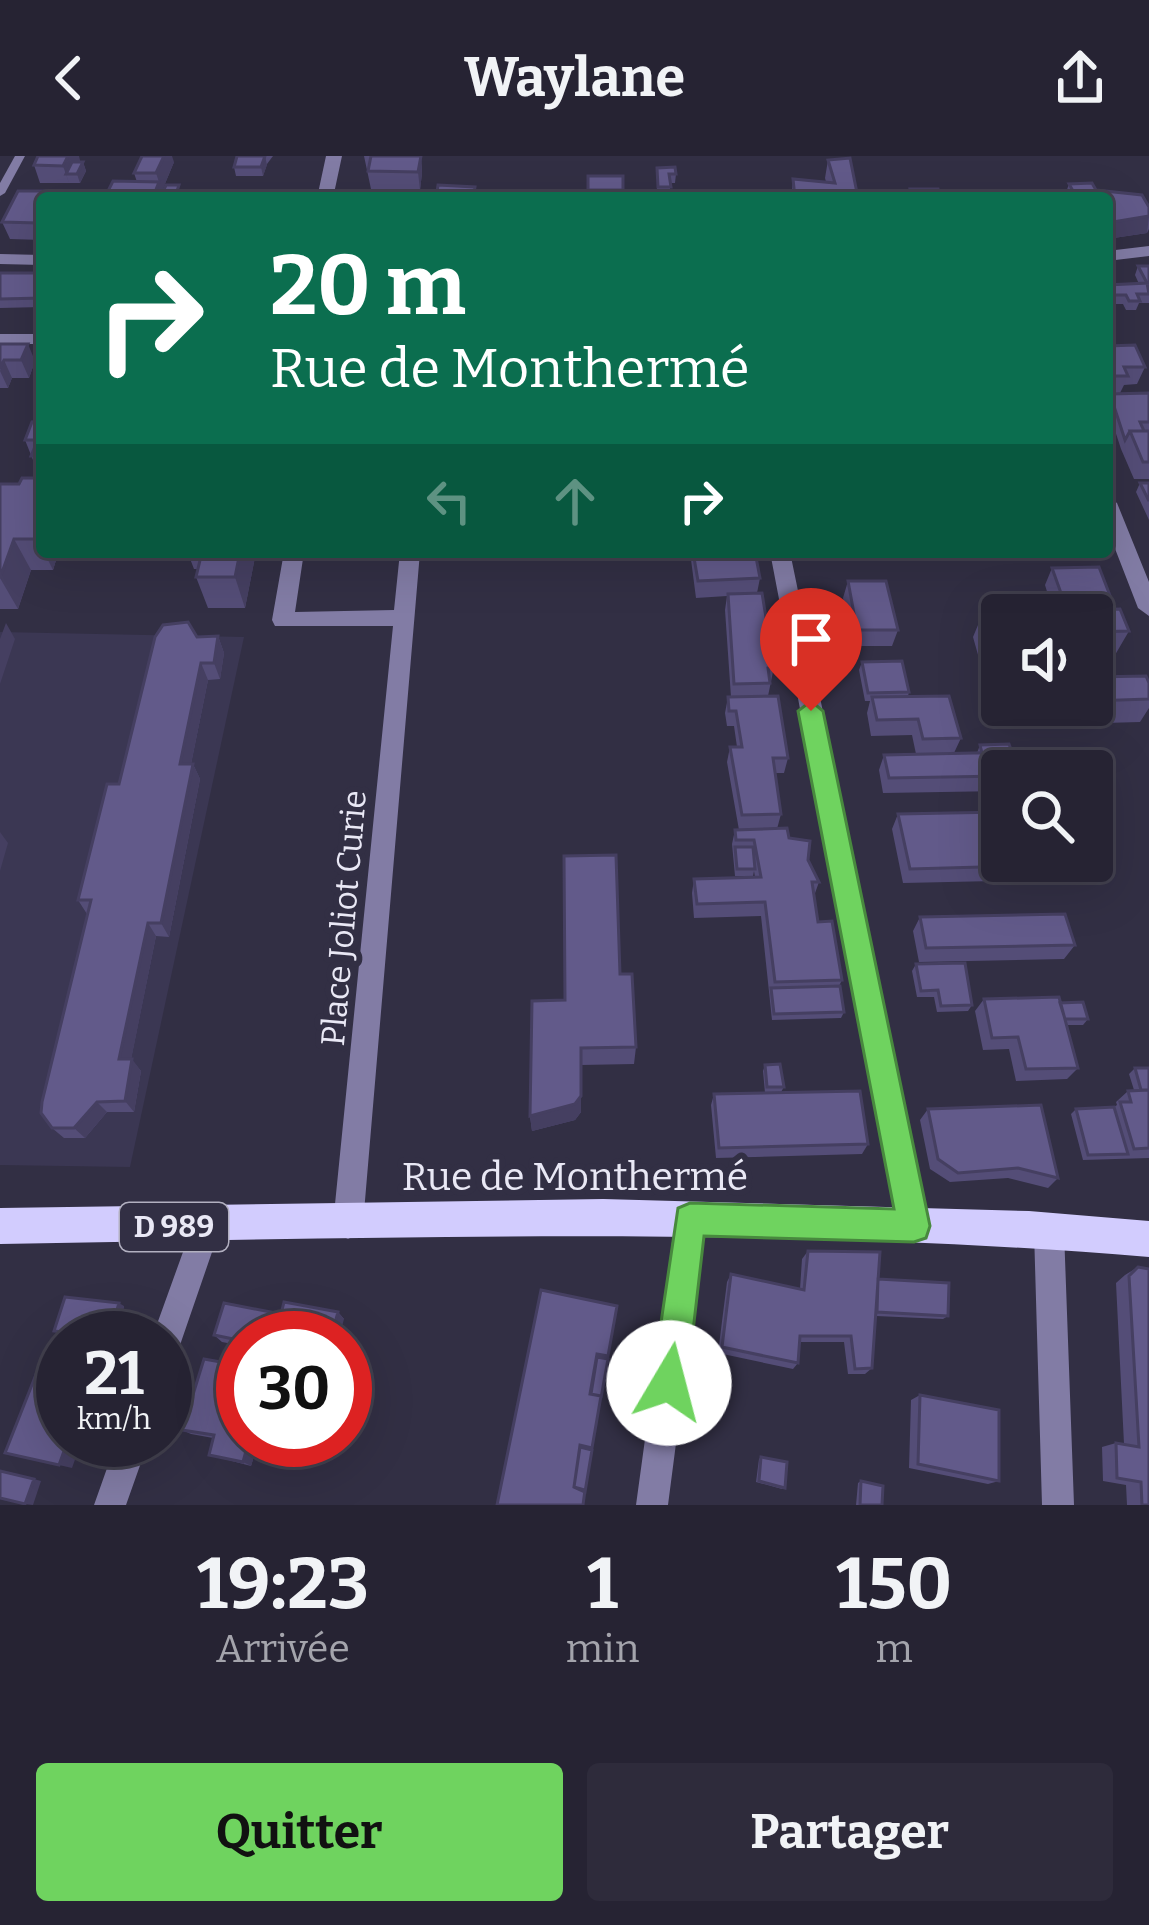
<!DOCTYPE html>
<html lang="fr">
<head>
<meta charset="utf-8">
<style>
	body { margin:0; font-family:Bitter,serif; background:#2e2b3b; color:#f1f3f6; height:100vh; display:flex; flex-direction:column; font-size:45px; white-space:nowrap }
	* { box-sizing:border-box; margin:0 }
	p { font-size:39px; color:#a4a4ac }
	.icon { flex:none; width:66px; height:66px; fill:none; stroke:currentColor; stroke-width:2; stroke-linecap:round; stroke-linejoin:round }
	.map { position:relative; height:1349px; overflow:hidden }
	.side { display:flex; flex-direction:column; background:#262333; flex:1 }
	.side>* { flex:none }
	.guide { position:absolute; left:36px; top:36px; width:1077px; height:366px; border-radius:12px; box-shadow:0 12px 48px #0002,0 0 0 3px #42404e; background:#0b6e4f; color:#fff; overflow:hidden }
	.tools { position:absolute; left:981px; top:438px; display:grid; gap:24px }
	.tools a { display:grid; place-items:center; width:132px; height:132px; border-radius:12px; background:#262333; box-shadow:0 12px 48px #0002,0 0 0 3px #42404e; font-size:60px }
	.speed { position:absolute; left:36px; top:1155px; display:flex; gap:24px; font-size:60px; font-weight:700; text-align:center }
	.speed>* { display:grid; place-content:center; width:156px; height:156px; border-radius:50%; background:#262333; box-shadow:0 12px 48px #0002,0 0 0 3px #42404e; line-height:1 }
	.speed small { font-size:30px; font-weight:400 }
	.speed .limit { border:18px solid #d22; background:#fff; color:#111 }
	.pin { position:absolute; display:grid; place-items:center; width:102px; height:102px; color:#fff; margin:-123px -51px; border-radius:50% 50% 50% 0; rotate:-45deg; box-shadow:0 0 12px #0007 }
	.pin .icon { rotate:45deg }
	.me { position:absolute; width:132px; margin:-66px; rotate:8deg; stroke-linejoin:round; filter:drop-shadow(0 0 9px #0008) }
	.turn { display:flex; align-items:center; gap:42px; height:252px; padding:0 36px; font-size:54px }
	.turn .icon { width:156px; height:156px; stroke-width:2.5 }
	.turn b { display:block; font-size:84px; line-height:102px }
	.lanes { display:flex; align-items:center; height:114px; padding:0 36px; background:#0003; justify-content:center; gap:60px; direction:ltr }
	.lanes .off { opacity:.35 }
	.eta { display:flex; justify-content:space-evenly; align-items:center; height:204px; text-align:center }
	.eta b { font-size:72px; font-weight:700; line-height:84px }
	.primary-button { display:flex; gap:24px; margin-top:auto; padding:24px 36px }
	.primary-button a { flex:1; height:138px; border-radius:12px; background:#6fd35f; color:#111; font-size:48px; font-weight:700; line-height:138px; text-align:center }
	.primary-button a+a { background:#2e2b3b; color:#f1f3f6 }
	header { display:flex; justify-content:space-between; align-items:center; height:156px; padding:0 36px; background:#262333; font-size:54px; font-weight:700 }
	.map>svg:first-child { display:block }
</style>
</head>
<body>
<header><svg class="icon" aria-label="back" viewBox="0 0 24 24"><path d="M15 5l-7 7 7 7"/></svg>Waylane<svg class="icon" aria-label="share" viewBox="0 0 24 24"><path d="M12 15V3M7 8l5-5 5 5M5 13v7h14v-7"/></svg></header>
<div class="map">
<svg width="1149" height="1349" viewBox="0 0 1149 1349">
	<rect width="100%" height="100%" fill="#322f44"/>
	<!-- built -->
	<path fill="#3b3753" d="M0,476L244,481L130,1011L0,1009Z"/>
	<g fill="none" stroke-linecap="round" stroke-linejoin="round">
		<!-- service -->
		<path fill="#827ca5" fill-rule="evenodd" d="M15,0H25L5,37L0,40V27Z"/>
		<!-- minor -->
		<path fill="#827ca5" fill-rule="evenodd" d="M326,0H342L333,42H317Z
			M1149,90V100L1107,105V95Z
			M0,98L42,99V109L0,108Z
			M0,178H42V188H0Z
			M1107,340L1117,347L1149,426V460L1138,452L1107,372Z
			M284,396H304L295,456L394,454L400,396H420L363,1068L358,1078L348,1083L338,1078L333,1068L393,470H275L272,464Z
			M770,396H790L929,1070L924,1080L914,1085L904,1080L899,1070Z
			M690,1049L700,1054L705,1064L668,1349H636L675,1064L680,1054Z
			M206,1055L216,1060L221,1070L180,1189L176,1200L165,1204V1182H152L196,1060Z
			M1049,1060L1059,1065L1064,1075L1074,1349H1042L1034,1075L1039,1065Z
			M117,1284H149L126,1349H94Z"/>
		<!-- primary -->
		<path fill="#d2ccfe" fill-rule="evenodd" d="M603,1043L1029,1055L1149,1065V1101C767,1069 383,1082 0,1088V1052Z"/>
	</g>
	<!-- wall -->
	<path fill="#544d77" d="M237,0H273L267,8L263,20H236L234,11Z
		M364,0H421L422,17L420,34L371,33Z
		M80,4L79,6H83L86,15L80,27H40L34,9Z
		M828,4L858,42H791L793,23L826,26L825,22Z
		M174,6L159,42H110L108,35L137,26L134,17Z
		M657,12L676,18L675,27H670V40H657Z
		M588,20H623V42H588Z
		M1069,28L1149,51V73L1147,77L1107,83V42H1064Z
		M42,42V84L10,83L2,66Z
		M1138,110H1149V147H1139L1136,154H1126L1123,148H1107V129L1139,128L1135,119Z
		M0,117H42V151L0,152Z
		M0,188L35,205L29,222H12L8,232H0Z
		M1107,190L1145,211L1137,228L1124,229L1120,237L1107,238Z
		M1149,237V323H1134L1121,293L1107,250V244L1110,238Z
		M42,265V309H35L25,284Z
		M42,322V396H256L245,452H208L196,421L198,413H194L189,400L57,401L53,414H31L18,453H0V328H19Z
		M1140,327H1149V364L1136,336Z
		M690,396H761L755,397L760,422L757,437L774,511L768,540L788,602L784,617H775L781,658L777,673L789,682L808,704L819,726L814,740L818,766L842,824L839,830L844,856L841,862L772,864L761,760L694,762L692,737L694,723L755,721L754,715L753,720H735L732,688L735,674H739L727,606L730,591H737L734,570H727L725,557L728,541H731L725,454L727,440L696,442Z
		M1036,396H1084L1080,405H1040Z
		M1052,412L1114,450L1112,453L1129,475L1115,499H1092V459H1002V549H1092V521L1149,527V552L1140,566L998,570L973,481L983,457L1053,455L1045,429Z
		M848,425L898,474L892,490H853L843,442Z
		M218,480L224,497L220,523L208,524L191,608H193L200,623L169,781L156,780L131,903L141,915L134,956H107L85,982H64L52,972L87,758L78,744L119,628L197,481Z
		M862,506L909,536L908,540L961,582L954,597H977L980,589L1002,615V635L883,637L879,614L884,599L916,598L912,579L871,580L867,557L870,545H865L859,514Z
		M898,658L1051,709L1042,724L903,727L892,673Z
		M920,761L1075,789L1064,803L919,806L913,775Z
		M916,808L972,849L968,855L937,856L934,841H917L912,815Z
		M620,818L636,891L634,908L581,909V956L575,964L532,975L530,960L565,844Z
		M984,843L1060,847L1088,863L1083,869H1066L1078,912L1067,923L1016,925L1009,893L983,894L975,855Z
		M765,909L784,931L781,936L765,937L763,915Z
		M1135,912H1149V1002L1083,1004L1071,958L1076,953L1114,951L1117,949L1116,946L1128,935L1134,934L1129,918Z
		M714,938L868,988L862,998L716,1002L711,949Z
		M928,953L1058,1022L1048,1032L1008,1022L950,1026L930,1013L920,964Z
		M808,1095L878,1123L948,1160L943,1163L876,1160L872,1212L865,1218H848L844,1186H799L798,1207L793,1213L718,1197L727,1126L731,1118L800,1133L802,1103Z
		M1138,1111L1149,1349H1127L1126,1329L1103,1325L1102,1291L1116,1287L1124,1288L1116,1127L1125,1119Z
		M124,1150L116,1182L61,1179L54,1175Z
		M338,1156L344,1163L243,1182V1190L222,1186L214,1179L281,1158Z
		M920,1239L999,1325L988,1328L909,1312L911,1244Z
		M182,1274L243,1284H259L251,1310L209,1299L213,1282L191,1278Z
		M761,1301L785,1332L782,1333L756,1326L759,1303Z
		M861,1325L882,1349H856L858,1327Z"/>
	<!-- shaded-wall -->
	<path fill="#453f61" d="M68,0H79L80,4L74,18H66L69,27L63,10Z
		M164,0H172L174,6L162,35L156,17Z
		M265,0L267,9L263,20L261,11Z
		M421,0L422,17L420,34L418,16Z
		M83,6L86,15L80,27L77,18Z
		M159,26L162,35L159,42H156L155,36Z
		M1149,60L1147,77L1107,83V67Z
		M28,188L35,205L29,222L21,204Z
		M4,204L12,222L8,232L0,215Z
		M41,370L42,371V392L37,383Z
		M14,383L31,414L18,453L0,422Z
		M44,396H54L57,401L53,414Z
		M240,396H256L245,452L235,421Z
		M6,467L15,483L0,528V483Z
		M218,480L224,497L220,523L214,507Z
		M201,507L208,524L188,623L180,608Z
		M193,608L200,623L169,781L161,767Z
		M0,676L8,687L0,715Z
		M148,767L156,780L129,914L119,903Z
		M132,903L141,915L134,956L125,945Z
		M581,940V956L575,964L532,975L530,960Z
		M97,946L107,956L85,982L74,972Z
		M119,1147L124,1150L116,1182H111L109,1181Z
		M338,1156L344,1163L339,1182H331Z
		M68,1284H82L72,1312L59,1309Z
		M249,1284H259L251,1310L243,1306Z
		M34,1323L41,1325L33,1349L25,1348Z"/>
	<!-- building -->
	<path fill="#625a8a" stroke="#453f61" stroke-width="3" d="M38,0H68L63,10L34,9Z
		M142,0H164L156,17H134Z
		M237,0H265L261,11H234Z
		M371,0H421L418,16L368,15Z
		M850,2L858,42H795L793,23L835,27L828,4Z
		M72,6H83L77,18H66Z
		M675,11L676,18H669L671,31H658L657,12Z
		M588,20H623V34H588Z
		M113,25L159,26L155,36L108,35Z
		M1092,27L1096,34L1142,39L1149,51V60L1107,67V42H1077L1069,28Z
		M166,29H179L177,35H197L194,42H160Z
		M438,29L475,31L473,42H436Z
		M910,33H938L939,40H961V42H912Z
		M18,35H52L49,42H42V57L38,67L2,66Z
		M1138,110H1149V127H1147L1149,138H1137L1140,145H1129L1126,139H1107V129L1147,127Z
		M0,117H42V142L0,143Z
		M0,188H28L21,204H4L0,213Z
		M1135,189L1145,211H1124L1128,220H1107V190Z
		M1149,237V266H1140L1144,275H1130L1125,284L1110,238Z
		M42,265V284H25L32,266Z
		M1130,275H1149V306H1143Z
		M34,293H42V300H31Z
		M22,322H42V370L37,383H14L0,422V328H19Z
		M1140,327H1149V345Z
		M202,396H240L235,421H196Z
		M693,396H755L760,422L698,425Z
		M1099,411L1114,450L1066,451L1052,412Z
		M848,425H886L898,474H857Z
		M762,437L774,511L768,512L770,527L734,528L728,438Z
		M1120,453L1129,475L1092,476V459H1002V523L983,457Z
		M188,466L197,481L218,480L214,507H201L180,608H193L161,767H148L119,903H132L125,945L97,946L74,972H52L41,957L42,946L91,744H78L107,628H119L155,481L163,469Z
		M902,505L909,536L868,537L862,506Z
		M1146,520L1149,527V543L1092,545V521Z
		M778,540L788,602H773L781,658L742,659L730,591H742L736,555H729L728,541Z
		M949,540L961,582L923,583L918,563L877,564L872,541Z
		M1009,588L1012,596L982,597L980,589Z
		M1018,596L1023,615H1002V620L889,622L884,599Z
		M1002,656V705H1050L1051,709L910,713L898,658Z
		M787,672L789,682L810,685L808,704L819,726H812L818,766L832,765L842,824L775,826L765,746L697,748L694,723L761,721L754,684H736L735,674Z
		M735,691H753L755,713H737Z
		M616,699L620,818H632L636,891L581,892V940L575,948L530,960L532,845L565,844L564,700Z
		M1065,758L1075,789L926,792L920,761Z
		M965,807L972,849L941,850L938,834L921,835L916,808Z
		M840,830L844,856L774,858L771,832Z
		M1059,841L1078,912L1026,913L1018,881L992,882L984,843Z
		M1083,846L1088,863H1065L1060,847Z
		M780,908L784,931H767L765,909Z
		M1135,912H1149V934H1141Z
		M1149,934V992L1134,993L1120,946H1131L1128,935Z
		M860,935L868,988L719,992L714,938Z
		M1041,949L1058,1022L1018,1012L958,1017L938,1003L928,953Z
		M1114,951L1128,998L1088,999L1076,953Z
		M808,1095L880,1096L872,1212L855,1213L851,1180H800L798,1207L722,1191L731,1118L804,1134Z
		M1138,1111L1149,1113V1349H1142L1141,1326L1117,1322L1116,1287L1139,1291L1129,1120Z
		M878,1123L949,1127L948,1160L877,1156Z
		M541,1134L617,1150L608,1200L597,1198L590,1238L601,1240L592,1292L580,1289L574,1331L585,1334L583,1349H497Z
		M65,1141L119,1147L109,1181L54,1175Z
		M284,1146L338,1156L331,1182H243V1185L214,1179L224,1147L281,1158Z
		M597,1201L608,1203L601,1242V1240L591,1238Z
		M204,1203L243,1210V1284H249L243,1306L209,1299L214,1279L182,1274Z
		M37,1216L63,1221V1284H68L59,1309L5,1297Z
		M920,1239L999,1254V1325L918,1308Z
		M580,1291L592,1294L585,1336L574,1331Z
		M761,1301L787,1306L785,1332L759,1325Z
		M0,1315L34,1323L25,1348L0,1342Z
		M861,1325L883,1330L882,1349H860Z"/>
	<!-- route -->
	<path fill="#6fd35f" stroke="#48893e" stroke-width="3" d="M811,545L823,555L930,1070L926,1082L914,1086L704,1080L687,1227L682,1240L669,1245L657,1240L652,1227L678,1052L690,1047L894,1053L798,555Z"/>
	<g text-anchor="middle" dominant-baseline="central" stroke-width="12" stroke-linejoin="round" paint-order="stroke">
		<!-- shield labels -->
		<rect fill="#322f44" stroke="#b2b0c0" stroke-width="3" x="120" y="1047" width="108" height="48" rx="9"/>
		<g font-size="30" font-weight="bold" fill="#e9e8f5">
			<text x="174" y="1071">D 989</text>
		</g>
		<!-- street labels -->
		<g font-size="33" fill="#e9e8f5" stroke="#322f44">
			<text transform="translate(344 762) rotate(-85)">Place Joliot Curie</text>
		</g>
		<!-- near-street labels -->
		<g font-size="39" fill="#e9e8f5" stroke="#322f44">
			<text x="575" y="1021">Rue de Monthermé</text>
		</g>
	</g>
</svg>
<div class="tools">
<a><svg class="icon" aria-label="sound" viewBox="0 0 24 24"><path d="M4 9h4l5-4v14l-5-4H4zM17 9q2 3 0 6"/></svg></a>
<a><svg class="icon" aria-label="search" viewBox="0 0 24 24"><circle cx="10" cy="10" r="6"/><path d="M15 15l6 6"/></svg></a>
</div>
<div class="speed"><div>21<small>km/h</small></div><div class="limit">30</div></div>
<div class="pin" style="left:811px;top:555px;background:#d93025"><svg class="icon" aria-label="arrive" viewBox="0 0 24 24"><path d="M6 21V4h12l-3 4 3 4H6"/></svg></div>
<svg class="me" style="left:669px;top:1227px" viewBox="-20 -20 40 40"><circle r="19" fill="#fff"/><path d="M0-13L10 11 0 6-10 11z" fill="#6fd35f"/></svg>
<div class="guide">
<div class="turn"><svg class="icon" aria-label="right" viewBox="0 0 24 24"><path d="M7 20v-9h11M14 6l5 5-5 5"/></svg><div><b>20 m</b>Rue de Monthermé</div></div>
<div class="lanes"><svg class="icon off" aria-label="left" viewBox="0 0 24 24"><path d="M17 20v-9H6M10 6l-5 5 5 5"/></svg><svg class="icon off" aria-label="ahead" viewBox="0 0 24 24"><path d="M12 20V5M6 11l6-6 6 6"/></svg><svg class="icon" aria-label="right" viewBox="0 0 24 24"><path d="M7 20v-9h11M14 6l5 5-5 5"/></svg></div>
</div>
</div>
<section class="side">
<div class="eta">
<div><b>19:23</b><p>Arrivée</p></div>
<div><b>1</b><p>min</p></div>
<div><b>150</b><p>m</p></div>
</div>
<div class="primary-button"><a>Quitter</a><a>Partager</a></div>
</section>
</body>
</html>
